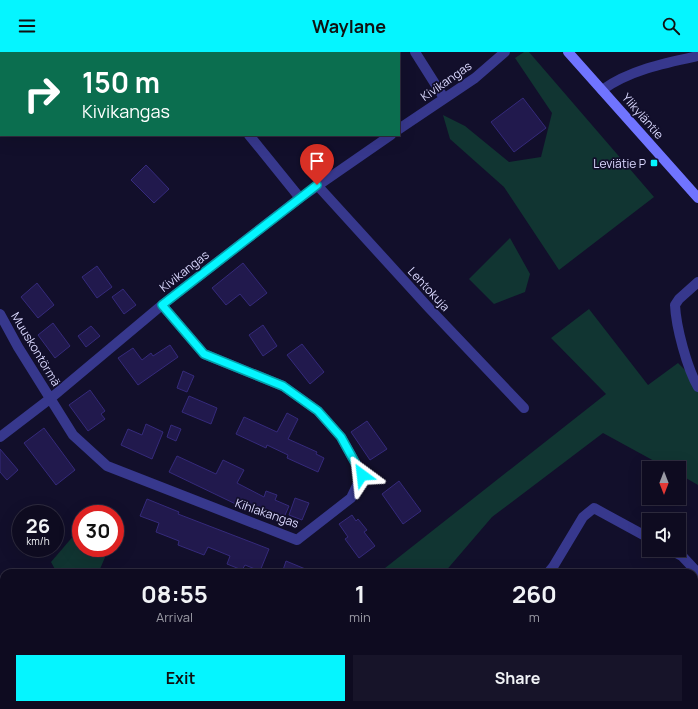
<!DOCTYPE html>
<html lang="en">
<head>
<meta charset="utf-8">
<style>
	body { margin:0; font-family:Manrope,sans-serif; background:#171429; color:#f1f3f6; height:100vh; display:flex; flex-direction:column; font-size:15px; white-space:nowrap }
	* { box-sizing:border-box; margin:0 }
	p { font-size:13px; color:#9b9ba5 }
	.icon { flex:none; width:22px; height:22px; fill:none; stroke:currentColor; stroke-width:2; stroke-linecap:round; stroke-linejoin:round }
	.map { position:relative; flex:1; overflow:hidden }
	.drawer { position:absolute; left:0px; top:517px; width:698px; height:140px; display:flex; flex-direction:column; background:#0e0b20; border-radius:12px 12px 0 0; box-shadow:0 4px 16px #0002,0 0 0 1px #2e2b3e }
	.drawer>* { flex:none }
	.guide { position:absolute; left:0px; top:0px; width:400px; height:84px; box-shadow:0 4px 16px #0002,0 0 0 1px #2e2b3e; background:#0b6e4f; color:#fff; overflow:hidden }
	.needle { width:26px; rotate:180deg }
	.controls { position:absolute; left:642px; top:409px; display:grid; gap:8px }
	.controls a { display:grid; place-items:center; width:44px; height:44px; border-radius:0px; background:#0e0b20; box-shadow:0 4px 16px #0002,0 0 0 1px #2e2b3e; font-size:20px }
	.speed { position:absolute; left:12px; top:453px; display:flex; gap:8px; font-size:20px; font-weight:700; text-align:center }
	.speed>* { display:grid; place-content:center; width:52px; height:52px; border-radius:50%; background:#0e0b20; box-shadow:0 4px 16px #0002,0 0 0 1px #2e2b3e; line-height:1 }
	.speed small { font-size:10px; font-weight:400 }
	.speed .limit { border:6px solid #d22; background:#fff; color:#111 }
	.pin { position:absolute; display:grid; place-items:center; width:34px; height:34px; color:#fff; margin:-41px -17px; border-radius:50% 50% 50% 0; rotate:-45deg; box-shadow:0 0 4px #0007 }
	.pin .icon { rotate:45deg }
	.me { position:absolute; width:44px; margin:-22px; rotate:330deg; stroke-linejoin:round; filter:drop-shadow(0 0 3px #0008) }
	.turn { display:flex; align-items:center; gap:14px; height:84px; padding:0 16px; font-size:18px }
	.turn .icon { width:52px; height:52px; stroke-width:2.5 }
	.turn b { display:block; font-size:28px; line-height:34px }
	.eta { display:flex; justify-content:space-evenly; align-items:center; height:68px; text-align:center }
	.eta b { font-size:24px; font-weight:700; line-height:28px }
	.button { display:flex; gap:8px; margin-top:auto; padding:8px 16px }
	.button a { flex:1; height:46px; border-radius:0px; background:#05f5ff; color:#111; font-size:16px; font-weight:700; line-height:46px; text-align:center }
	.button a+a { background:#171429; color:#f1f3f6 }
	header { display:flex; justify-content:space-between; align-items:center; height:52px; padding:0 16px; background:#05f5ff; color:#111; font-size:18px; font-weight:700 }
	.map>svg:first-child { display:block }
</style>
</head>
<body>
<header><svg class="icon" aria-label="menu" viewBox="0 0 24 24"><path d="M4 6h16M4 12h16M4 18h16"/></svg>Waylane<svg class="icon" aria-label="search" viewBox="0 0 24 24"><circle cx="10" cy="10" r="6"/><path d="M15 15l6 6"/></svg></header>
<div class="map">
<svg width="698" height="657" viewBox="0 0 698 657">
	<rect width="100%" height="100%" fill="#120f2b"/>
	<!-- green -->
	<path fill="#113532" d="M524,0H529L654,145L559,218L504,135L450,87L443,63L465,74L509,110L541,105L552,61L515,6Z
		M510,186L530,222L525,240L494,252L469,227Z
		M589,257L648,333L678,311L698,331V433L679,422V416H667L603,381L492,465L444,521L380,520L606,342L551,286Z
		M81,475V496H109L100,517L109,521H57L51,510Z
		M260,653H330L326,657H261Z"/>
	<!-- water -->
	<path fill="#092750" d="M0,541L4,544V653H157L161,657H0Z"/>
	<!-- building -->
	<path fill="#21194d" stroke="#352a7b" d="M523,46L546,76L514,100L491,70Z
		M146,113L169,137L154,151L131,128Z
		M243,211L267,241L250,254L240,242L226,253L212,236Z
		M97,214L112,235L97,246L82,225Z
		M37,231L54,253L38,266L21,245Z
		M123,237L136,253L124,262L112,245Z
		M53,271L70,294L55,306L38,283Z
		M263,273L277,294L263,304L249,283Z
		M91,274L100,284L86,295L78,284Z
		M302,292L324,320L310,332L287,303Z
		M170,293L178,305L138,333L118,306L133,296L142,308L151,301L153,304Z
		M183,319L194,324L187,340L177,336Z
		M90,338L105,359L101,362L105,367L88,379L69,353Z
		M189,344L217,356L211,372L182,360Z
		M287,361L298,367L288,387L317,400L316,402L324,406L318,420L287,406L288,403L267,393L266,396L236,382L244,365L277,380Z
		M367,369L387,397L370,408L351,380Z
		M146,372L163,380L152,407L121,393L128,377L142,383Z
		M171,373L181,377L176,389L167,385Z
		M44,376L75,418L56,433L24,391Z
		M0,397L18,418L7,428L0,420Z
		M177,404L216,422L223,408L244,418L237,431L264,445L266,439L277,443L275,448L289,454L282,470L245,455L244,456L169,420Z
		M399,429L421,459L403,472L382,442Z
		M295,446L309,451L302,468L289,463Z
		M147,447L179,460L178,462L269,497L260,519L245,513L242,518L227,512L230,504L208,495L204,503L178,493L179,489L156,480L159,471L140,464Z
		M352,463L356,469L358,467L367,478L364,480L375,494L359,506L345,487L348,485L339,472Z
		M286,509L315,521H282Z"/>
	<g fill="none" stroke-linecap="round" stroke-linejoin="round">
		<!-- minor -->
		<path stroke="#37388d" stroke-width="10" d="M415,0L444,46
			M0,14H1
			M602,38C630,18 665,11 698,4
			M399,77L475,26L505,0
			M249,83L300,146
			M317,133L429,256L524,356
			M698,230L679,247L675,253C676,275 687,316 698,335
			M0,262L18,295L73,383L107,414L297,488L351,446L362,423L341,385L318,359L283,334L204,302L162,253
			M0,385L51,346L162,253L300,146L391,83
			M671,498L682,504L698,521
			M548,521L553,515L583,465L594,456L649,486
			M694,632H698
			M506,653L510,657
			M610,657L615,653"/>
		<!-- secondary -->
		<path stroke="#7074ff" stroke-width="10" d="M568,0L698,146"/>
	</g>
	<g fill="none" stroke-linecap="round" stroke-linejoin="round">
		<!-- route casing -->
		<g stroke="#039fa6" stroke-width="10">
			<path id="route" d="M317,133L162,253L204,302L283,334L318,359L341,385L362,423"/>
		</g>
		<!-- route -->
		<use href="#route" stroke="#05f5ff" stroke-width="7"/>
	</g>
	<!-- markers -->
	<rect fill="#05f5ff" stroke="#120f2b" stroke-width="1.5" x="650" y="107" width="8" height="8" rx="2"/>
	<g text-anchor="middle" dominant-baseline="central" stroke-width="3.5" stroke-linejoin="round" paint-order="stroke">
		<!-- street labels -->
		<g font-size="12" fill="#dbd9ff" stroke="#120f2b">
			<text transform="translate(446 29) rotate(-35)">Kivikangas</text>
			<text transform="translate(643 64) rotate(49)">Ylikyläntie</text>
			<text transform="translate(184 219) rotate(-38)">Kivikangas</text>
			<text transform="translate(429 237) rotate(47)">Lehtokuja</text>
			<text transform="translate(36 297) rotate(59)">Muuskontörmä</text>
			<text transform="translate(267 461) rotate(19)">Kihlakangas</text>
		</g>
		<!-- poi labels -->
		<g font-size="12" fill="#dbd9ff" stroke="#120f2b" text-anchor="end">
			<text x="646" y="111">Leviätie P</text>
		</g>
	</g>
</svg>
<div class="controls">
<a><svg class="needle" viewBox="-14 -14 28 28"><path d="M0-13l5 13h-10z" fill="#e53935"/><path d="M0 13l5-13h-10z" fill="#9b9ba5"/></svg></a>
<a><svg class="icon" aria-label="sound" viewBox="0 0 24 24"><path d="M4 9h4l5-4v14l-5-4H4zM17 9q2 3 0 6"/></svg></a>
</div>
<div class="speed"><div>26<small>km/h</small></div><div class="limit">30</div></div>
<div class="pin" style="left:317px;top:133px;background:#d93025"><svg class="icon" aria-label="arrive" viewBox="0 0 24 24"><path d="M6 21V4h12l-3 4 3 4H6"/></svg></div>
<svg class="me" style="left:362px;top:423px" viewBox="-20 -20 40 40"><path d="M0-17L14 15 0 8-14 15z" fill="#05f5ff" stroke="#fff" stroke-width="4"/></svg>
<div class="guide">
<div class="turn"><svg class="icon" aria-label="right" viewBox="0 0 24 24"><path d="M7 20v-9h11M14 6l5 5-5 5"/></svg><div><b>150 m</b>Kivikangas</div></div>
</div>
<section class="drawer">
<div class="eta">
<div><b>08:55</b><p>Arrival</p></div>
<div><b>1</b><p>min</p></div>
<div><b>260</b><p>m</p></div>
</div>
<div class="button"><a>Exit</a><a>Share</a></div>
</section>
</div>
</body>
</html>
